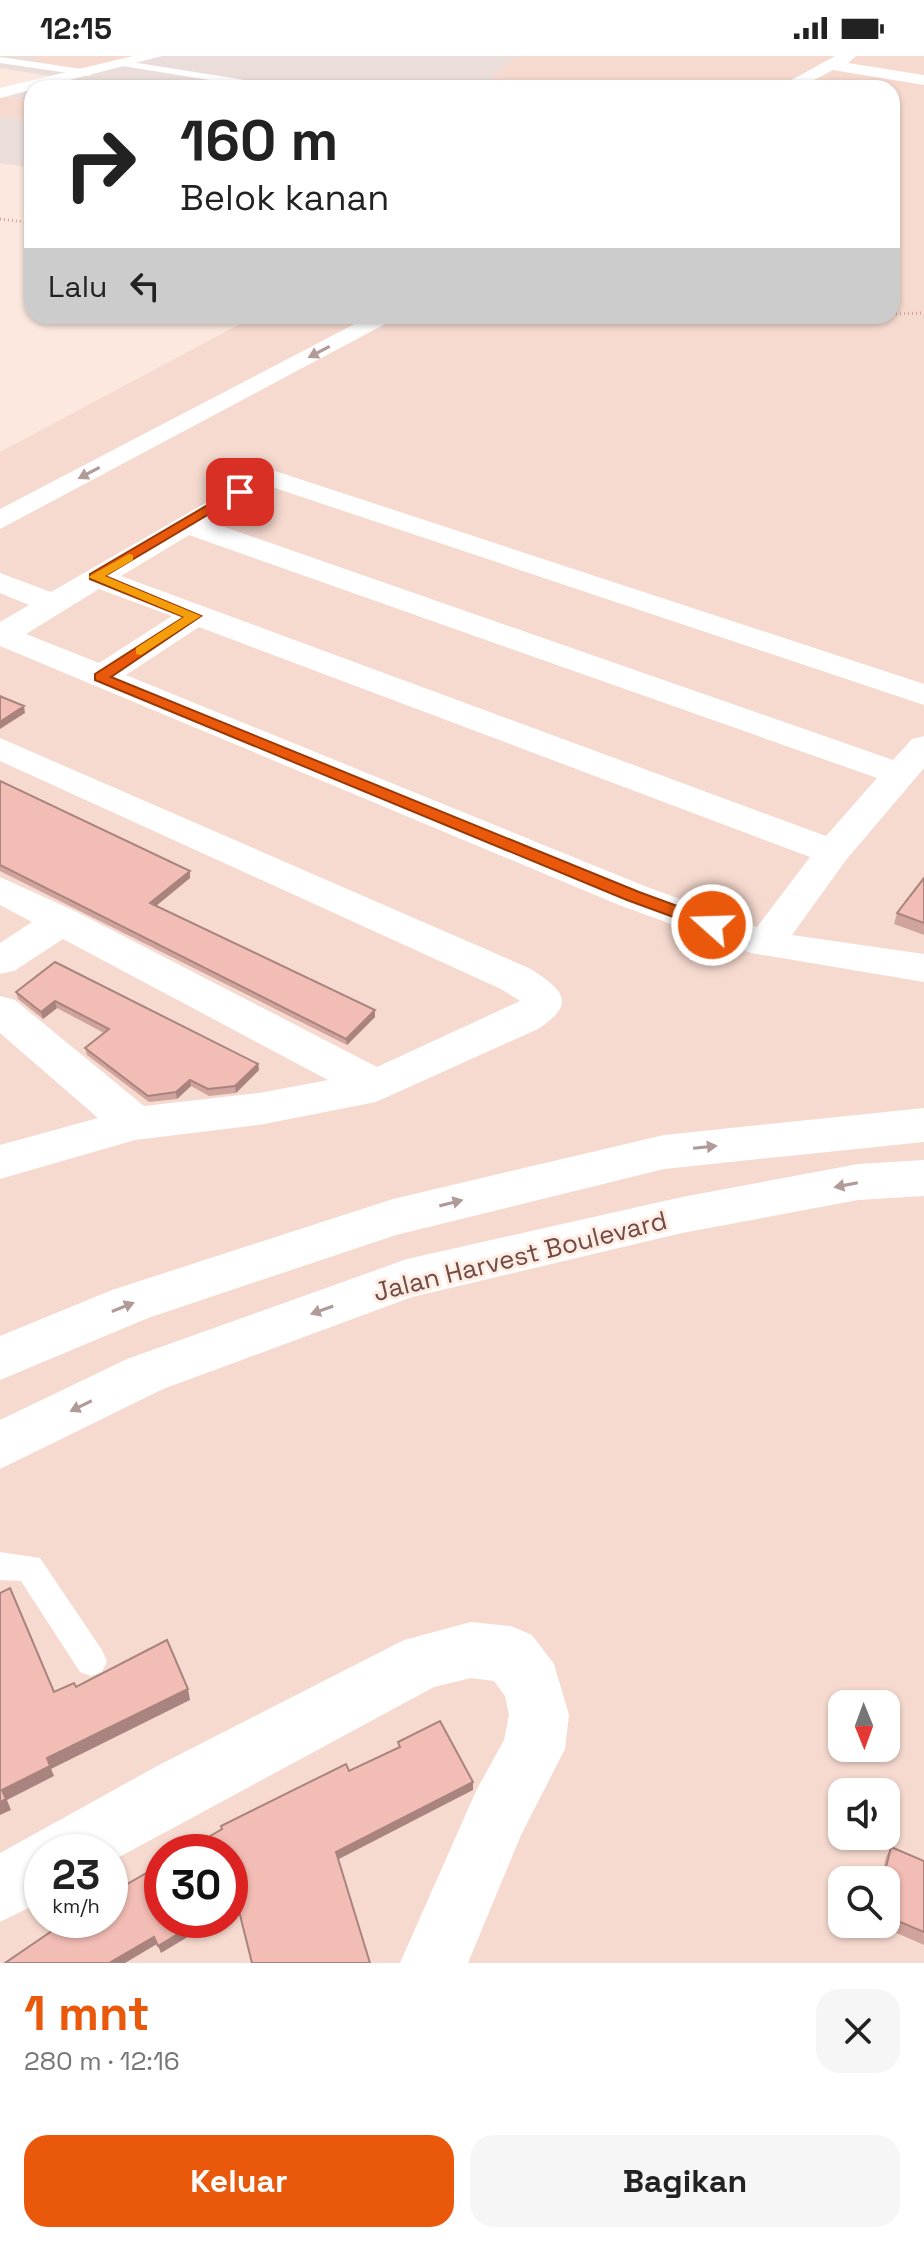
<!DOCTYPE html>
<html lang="id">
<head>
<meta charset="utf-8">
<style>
	body { margin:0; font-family:"Space Grotesk",sans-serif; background:#f6f6f6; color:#222; height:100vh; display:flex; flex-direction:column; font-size:30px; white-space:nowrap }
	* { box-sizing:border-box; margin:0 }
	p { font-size:26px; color:#767676 }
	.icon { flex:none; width:44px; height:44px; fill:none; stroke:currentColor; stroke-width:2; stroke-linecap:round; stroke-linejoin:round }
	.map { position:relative; height:1907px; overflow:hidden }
	.details { display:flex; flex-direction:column; background:#fff; flex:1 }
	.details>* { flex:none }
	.hud { position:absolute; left:24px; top:24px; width:876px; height:244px; border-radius:24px; box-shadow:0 2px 6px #0004; background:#fff; color:#222; overflow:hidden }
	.needle { width:52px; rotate:179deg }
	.fabs { position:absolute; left:828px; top:1634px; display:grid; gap:16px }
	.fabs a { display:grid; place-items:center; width:72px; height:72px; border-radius:16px; background:#fff; box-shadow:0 2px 6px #0004; font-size:40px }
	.speed { position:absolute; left:24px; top:1778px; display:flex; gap:16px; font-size:40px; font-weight:700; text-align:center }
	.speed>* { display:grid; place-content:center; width:104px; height:104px; border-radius:50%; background:#fff; box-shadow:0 2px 6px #0004; line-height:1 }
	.speed small { font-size:20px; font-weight:400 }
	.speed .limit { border:12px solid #d22; background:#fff; color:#111 }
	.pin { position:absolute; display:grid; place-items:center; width:68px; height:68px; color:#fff; margin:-34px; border-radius:16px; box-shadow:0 4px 12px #0006 }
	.me { position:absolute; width:88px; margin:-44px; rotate:290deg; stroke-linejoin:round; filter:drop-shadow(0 0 6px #0008) }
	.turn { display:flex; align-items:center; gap:28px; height:168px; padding:0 24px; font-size:36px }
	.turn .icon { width:104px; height:104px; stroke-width:2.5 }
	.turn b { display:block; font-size:56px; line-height:68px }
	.then { display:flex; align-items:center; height:76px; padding:0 24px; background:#0003; gap:16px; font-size:30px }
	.round { display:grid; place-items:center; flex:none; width:84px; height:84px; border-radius:24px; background:#f6f6f6 }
	.headline { display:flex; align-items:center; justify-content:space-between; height:136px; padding:0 24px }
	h1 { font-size:48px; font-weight:700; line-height:60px; color:#ea580c }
	.action { display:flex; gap:16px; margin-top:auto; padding:16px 24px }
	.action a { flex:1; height:92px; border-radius:24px; background:#ea580c; color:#fff; font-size:32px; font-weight:700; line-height:92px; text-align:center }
	.action a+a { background:#f6f6f6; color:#222 }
	.status { display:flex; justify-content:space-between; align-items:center; height:56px; padding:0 40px; background:#fff; direction:ltr }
	.status svg { height:22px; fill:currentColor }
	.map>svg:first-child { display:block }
</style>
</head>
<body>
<div class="status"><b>12:15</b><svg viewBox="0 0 49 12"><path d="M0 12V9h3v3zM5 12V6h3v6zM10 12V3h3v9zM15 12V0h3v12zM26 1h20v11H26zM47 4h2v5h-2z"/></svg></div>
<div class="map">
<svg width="924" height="1907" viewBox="0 0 924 1907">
	<rect width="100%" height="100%" fill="#fce8de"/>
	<!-- residential -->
	<path fill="#f6dacf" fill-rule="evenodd" d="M38,0H151L91,16L26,4Z
		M524,0H924V1907H0V396L255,260H892V32H480L509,6ZM842,1648H886V1692H842ZM842,1736H886V1780H842ZM42,1796H110V1864H42ZM162,1796H230V1864H162ZM842,1824H886V1868H842Z
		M0,40L32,45V65L0,60Z"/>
	<!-- industrial -->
	<path fill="#eaddda" d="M0,0H38L28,4L91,16L151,0H524L509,6L480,32H32V45L0,39V36L56,21L0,12Z
		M0,60L32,65V112L0,107Z"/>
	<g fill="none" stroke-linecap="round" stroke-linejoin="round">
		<!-- path-far1 -->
		<path stroke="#d6a099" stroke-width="2" stroke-dasharray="1 3" stroke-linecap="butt" d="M0,163L6,164"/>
		<!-- path -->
		<path stroke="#d6a099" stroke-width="3" stroke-dasharray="1 3" stroke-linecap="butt" d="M0,163L32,167
			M892,258L924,257"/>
		<!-- lane -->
		<path fill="#fff" fill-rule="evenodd" d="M0,1L89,14L93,17L89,20L0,7Z
			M125,5L276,29L281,32H259L122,10Z
			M0,1496L40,1502L102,1594L107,1605L102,1616L91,1620L80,1616L21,1525L0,1524Z"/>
		<!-- street -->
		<path fill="#fff" fill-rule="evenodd" d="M133,0H162L0,42V32Z
			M835,0H856L848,7L924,19V29L833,14L799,32H777Z
			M370,260H400L0,473V453Z
			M266,412L924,628V649L269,430L210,466L893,704L912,683L924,680V712L846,804L792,879L924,898V926L751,897L619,849L0,590V566L29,549L0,537V517L51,536ZM189,479L877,722L826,780L121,520ZM99,533L172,560L99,607L26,578ZM199,571L810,801L757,871L647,831L126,619Z
			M0,682L531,913C564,935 577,947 538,973L376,1046L259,1069L135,1084L0,1123V1089L98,1062L0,977V940L15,944L144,1050L259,1037L328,1024L63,883L14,915L0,918V887L32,866L0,849V821L77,856L377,1011L520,945L501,933L0,705Z
			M924,1052V1086L664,1113L396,1179L148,1262L0,1324V1280L112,1234L393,1143L664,1079Z
			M924,1104V1140L858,1144L682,1177L412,1241L163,1333L0,1413V1364L127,1303L407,1203L682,1141L858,1108Z
			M471,1566L511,1570L532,1579L554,1608L569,1659L565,1693L521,1779L468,1907H400L476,1735L504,1684L509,1659L505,1640L494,1625L471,1622L434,1631L110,1806V1796H42V1845L0,1866V1797L159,1709L404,1584Z"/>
	</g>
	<!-- wall -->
	<path fill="#d0a39c" d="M0,725L190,822L156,850L375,961L347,989L0,815Z
		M924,822V879L894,868L897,857Z
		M55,906L258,1008L259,1014L236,1037L209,1040L191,1030L177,1043L149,1046L87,999L85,992L104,977L57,952L43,963L18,943L16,936Z
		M891,1791L924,1805V1889L876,1868H886V1824H881L886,1801Z"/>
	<!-- shaded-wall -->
	<path fill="#a9847f" d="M24,650L25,657L0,673V666Z
		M190,815V822L151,854L150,847Z
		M55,945L57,952L43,963L41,956Z
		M375,954V961L347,989L346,983Z
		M258,1008L259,1014L236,1037L235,1030Z
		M190,1024L191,1030L177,1043L176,1036Z
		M188,1633L190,1644L51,1713L47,1702Z
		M50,1710L54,1720L7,1744L11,1754L0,1759V1746L2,1734Z
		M473,1726V1734L337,1804L336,1796Z
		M236,1843L238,1851L230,1856V1847Z
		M201,1864H216L161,1897L158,1890Z
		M154,1881L157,1888L125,1907H109Z"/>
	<!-- building -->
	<path fill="#f2bdb5" stroke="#a9847f" stroke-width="2" d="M0,640L2,641L24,650L0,666Z
		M0,725L190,815L150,847L375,954L346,983L0,809Z
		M924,822V867L897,857Z
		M55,906L258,1008L235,1030L208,1033L190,1024L176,1036L148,1040L85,992L109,973L55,945L41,956L16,936Z
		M10,1532L54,1636L74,1627L76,1631L167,1584L188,1633L47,1702L50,1710L2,1734L6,1743L0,1746V1537Z
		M440,1665L473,1726L336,1796L370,1907H252L236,1843L230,1847V1796H183L222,1773L221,1770L346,1708L349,1715L400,1691L398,1686Z
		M891,1791L924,1805V1876L886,1860V1824H883Z
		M162,1808V1864H201L158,1890L154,1881L109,1907H5L68,1864H110V1838Z"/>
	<!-- one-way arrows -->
	<defs><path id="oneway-solid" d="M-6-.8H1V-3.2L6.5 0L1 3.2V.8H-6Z" transform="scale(2)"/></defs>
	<g fill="#b19b99">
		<use href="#oneway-solid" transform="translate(319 296) rotate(152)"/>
		<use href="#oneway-solid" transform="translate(89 417) rotate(152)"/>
		<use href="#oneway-solid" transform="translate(705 1091) rotate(-6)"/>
		<use href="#oneway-solid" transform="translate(846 1129) rotate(169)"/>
		<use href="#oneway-solid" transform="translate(451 1147) rotate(-14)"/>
		<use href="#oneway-solid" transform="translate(123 1251) rotate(-22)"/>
		<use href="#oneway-solid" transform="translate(322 1254) rotate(160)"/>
		<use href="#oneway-solid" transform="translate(81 1350) rotate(154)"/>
	</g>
	<!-- route -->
	<path fill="#ea580c" stroke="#983908" stroke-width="2" d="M235,433L246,436L105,520L201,560L111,621L639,836L718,865V873H706L627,844L95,624V618L184,561L90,523V518Z"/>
	<!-- slow -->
	<path fill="#f59e0b" d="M129,498L133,499V504L105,520L201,560L141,599L136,598V592L184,561L88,521Z"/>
	<g text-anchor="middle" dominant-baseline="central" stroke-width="6" stroke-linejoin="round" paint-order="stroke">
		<!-- street labels -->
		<g font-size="26" fill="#724a46" stroke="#ffede4">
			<text transform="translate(520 1200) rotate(-14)">Jalan Harvest Boulevard</text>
		</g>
	</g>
</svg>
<div class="fabs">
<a><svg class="needle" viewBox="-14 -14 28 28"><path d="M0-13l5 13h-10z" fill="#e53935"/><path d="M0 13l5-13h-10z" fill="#767676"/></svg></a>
<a><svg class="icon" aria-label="sound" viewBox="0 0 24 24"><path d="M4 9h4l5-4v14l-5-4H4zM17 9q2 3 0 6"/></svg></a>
<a><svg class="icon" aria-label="search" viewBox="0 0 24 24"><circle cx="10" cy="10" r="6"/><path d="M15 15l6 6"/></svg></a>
</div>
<div class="speed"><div>23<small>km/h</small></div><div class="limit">30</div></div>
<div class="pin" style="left:240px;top:436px;background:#d93025"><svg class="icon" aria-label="arrive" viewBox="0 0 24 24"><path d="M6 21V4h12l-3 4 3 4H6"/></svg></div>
<svg class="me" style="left:712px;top:869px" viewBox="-20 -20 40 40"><circle r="17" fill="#ea580c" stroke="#fff" stroke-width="3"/><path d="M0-11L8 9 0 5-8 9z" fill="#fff"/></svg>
<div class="hud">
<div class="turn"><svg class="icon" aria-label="right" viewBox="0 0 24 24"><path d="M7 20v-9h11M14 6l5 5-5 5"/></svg><div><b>160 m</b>Belok kanan</div></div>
<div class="then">Lalu<svg class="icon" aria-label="left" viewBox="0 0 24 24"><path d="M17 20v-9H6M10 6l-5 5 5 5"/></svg></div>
</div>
</div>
<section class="details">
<div class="headline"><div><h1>1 mnt</h1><p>280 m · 12:16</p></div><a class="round"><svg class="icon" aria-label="close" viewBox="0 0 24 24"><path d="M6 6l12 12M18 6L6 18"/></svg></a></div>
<div class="action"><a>Keluar</a><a>Bagikan</a></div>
</section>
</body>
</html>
